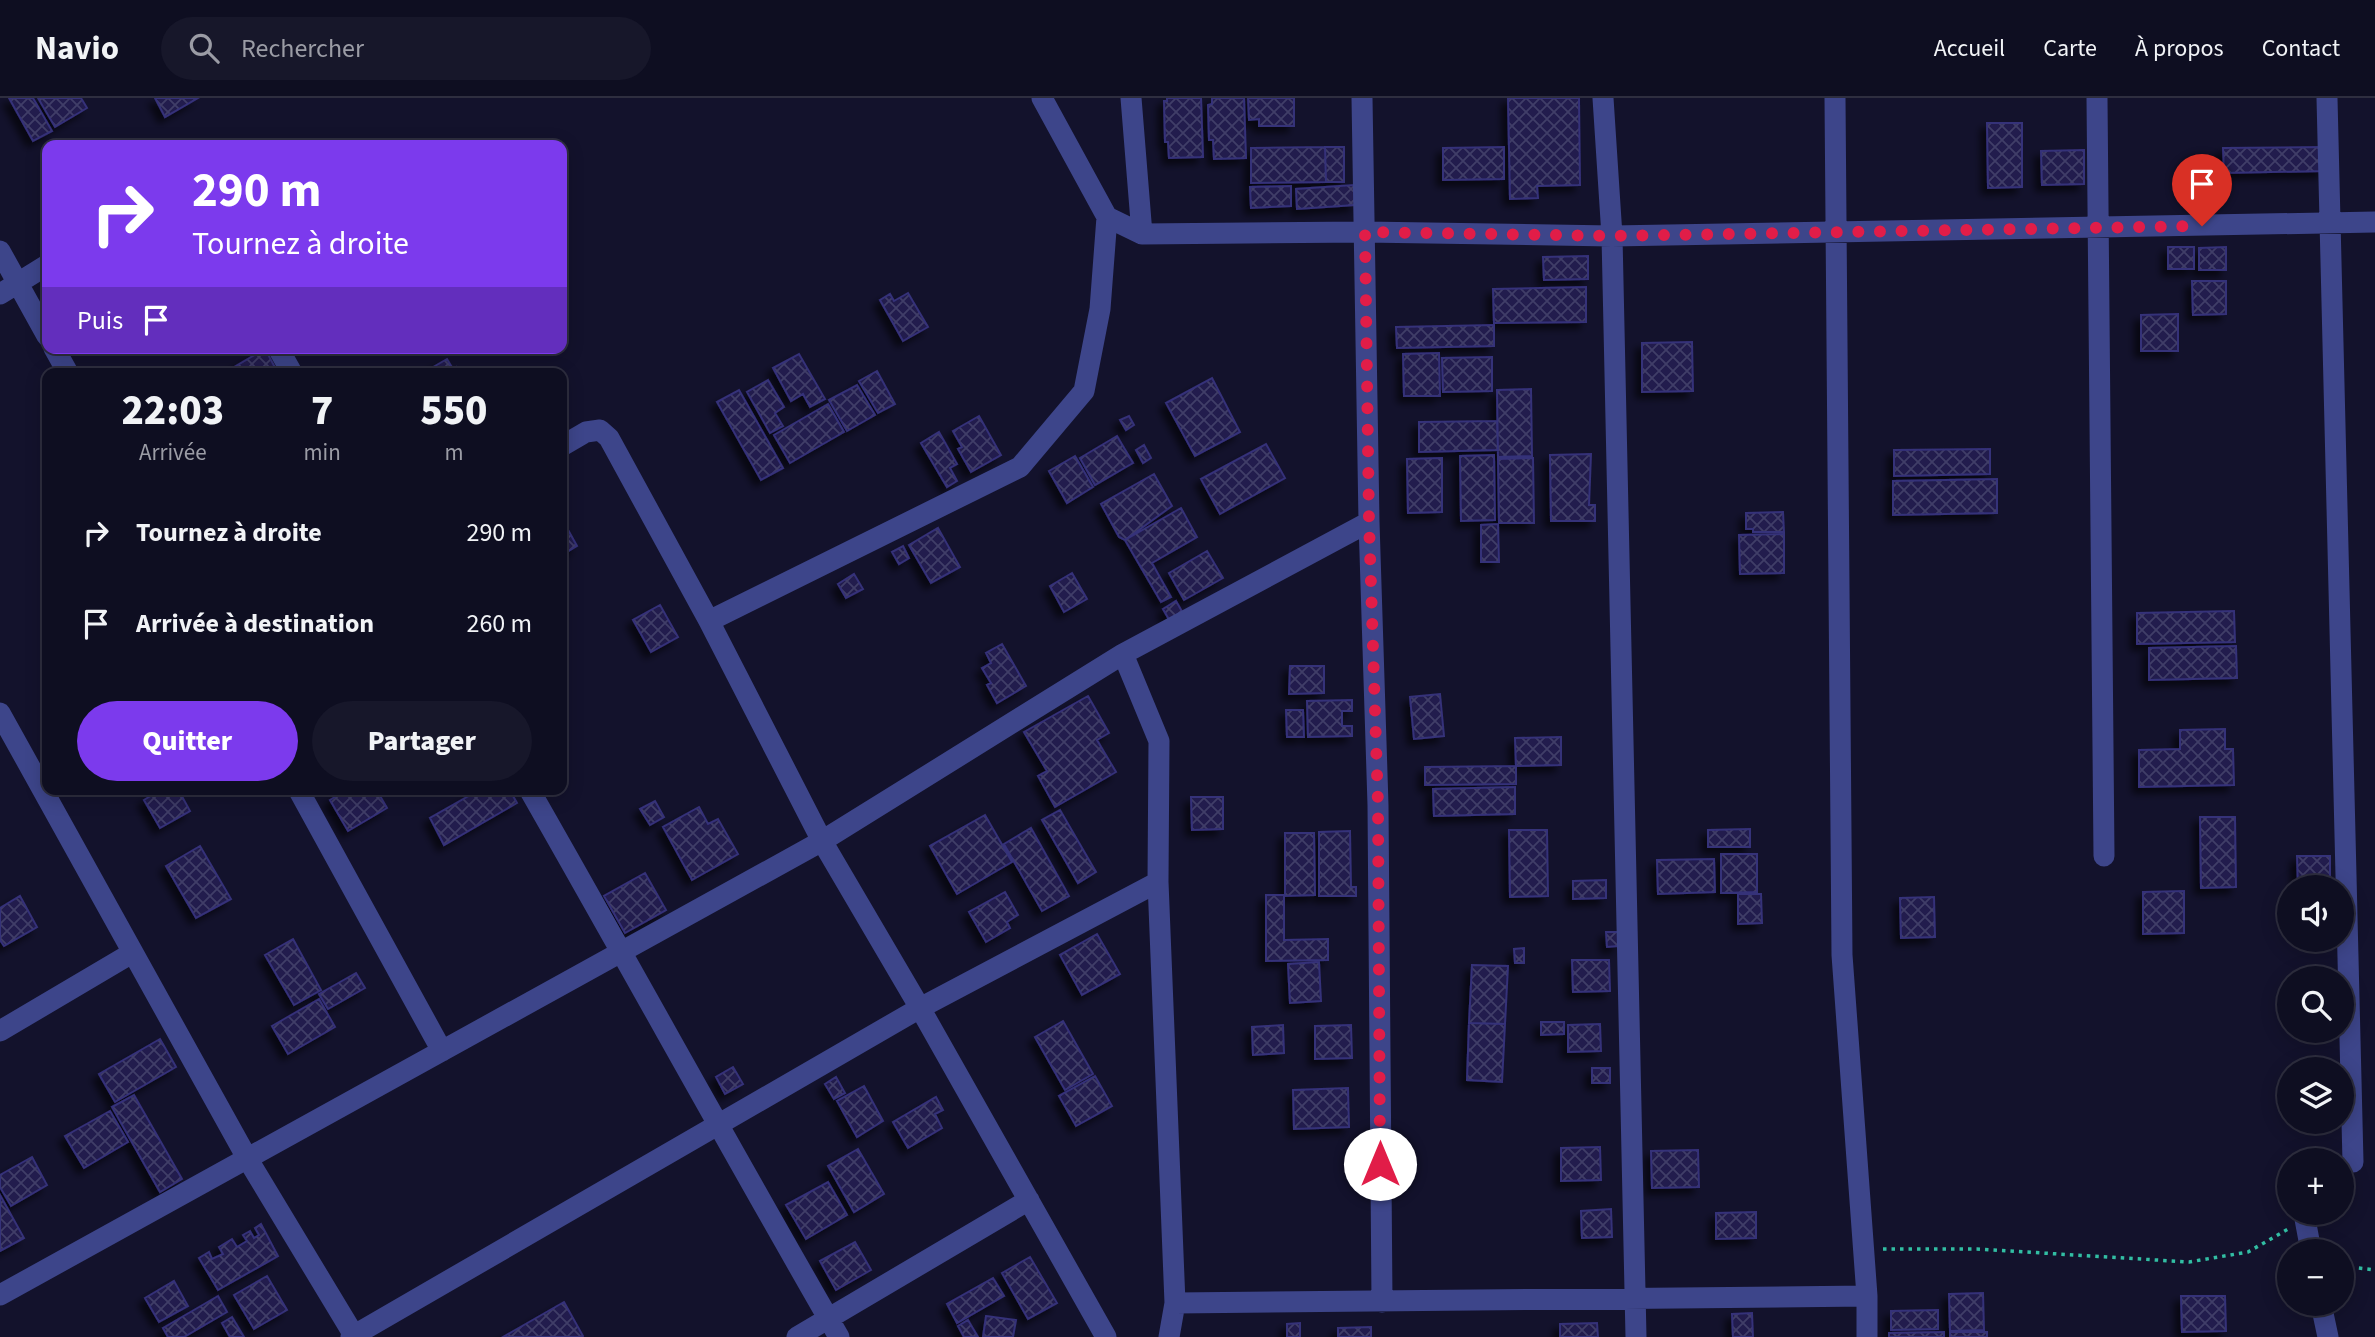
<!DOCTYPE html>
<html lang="fr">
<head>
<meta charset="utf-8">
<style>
	body { margin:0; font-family:"Source Sans 3",sans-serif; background:#17172a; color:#f1f3f6; height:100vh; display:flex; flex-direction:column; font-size:26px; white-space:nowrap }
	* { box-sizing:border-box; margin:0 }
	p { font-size:23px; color:#9b9ca5 }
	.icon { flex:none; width:38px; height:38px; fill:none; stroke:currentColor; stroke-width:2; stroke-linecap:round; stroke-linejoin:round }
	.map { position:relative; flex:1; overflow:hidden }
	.side { position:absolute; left:42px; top:270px; width:525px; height:427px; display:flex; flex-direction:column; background:#0e0e21; border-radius:14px; box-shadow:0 4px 18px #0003,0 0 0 2px #2e2e3f }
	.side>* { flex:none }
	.hud { position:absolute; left:42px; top:42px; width:525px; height:214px; border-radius:14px; box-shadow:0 4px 18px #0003,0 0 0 2px #2e2e3f; background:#7c3aed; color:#fff; overflow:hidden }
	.controls { position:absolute; left:2277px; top:777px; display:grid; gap:14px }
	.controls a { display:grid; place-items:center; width:77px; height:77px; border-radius:50%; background:#0e0e21; box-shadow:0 4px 18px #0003,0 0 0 2px #2e2e3f; font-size:35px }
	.pin { position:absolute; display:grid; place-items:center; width:60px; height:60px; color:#fff; margin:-72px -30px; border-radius:50% 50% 50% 0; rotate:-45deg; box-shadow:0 0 7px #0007 }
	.pin .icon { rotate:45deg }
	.me { position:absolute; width:77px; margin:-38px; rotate:0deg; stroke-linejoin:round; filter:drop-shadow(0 0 5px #0008) }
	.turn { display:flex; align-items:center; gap:24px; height:147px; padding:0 35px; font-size:32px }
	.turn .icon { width:91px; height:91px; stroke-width:2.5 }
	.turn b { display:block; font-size:49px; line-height:60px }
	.then { display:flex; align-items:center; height:66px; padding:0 35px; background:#0003; gap:14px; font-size:26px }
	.eta { display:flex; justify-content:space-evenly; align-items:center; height:119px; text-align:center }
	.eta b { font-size:42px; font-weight:800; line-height:49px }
	.button { display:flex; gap:14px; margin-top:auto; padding:14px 35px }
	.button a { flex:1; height:80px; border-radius:42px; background:#7c3aed; color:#fff; font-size:28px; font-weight:800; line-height:80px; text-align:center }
	.button a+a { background:#17172a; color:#f1f3f6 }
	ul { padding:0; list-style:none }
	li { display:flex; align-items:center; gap:21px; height:91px; padding:0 35px }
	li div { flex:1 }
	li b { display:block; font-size:26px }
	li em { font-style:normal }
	header { display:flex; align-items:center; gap:42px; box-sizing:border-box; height:98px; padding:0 35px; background:#0e0e21; border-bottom:2px solid #2e2e3f }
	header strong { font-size:33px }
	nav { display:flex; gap:38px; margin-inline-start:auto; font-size:24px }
	.search { width:490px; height:63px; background:#17172a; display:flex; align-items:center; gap:18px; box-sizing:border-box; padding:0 24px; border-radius:38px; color:#9b9ca5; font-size:26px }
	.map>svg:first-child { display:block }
</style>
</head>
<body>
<header>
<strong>Navio</strong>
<div class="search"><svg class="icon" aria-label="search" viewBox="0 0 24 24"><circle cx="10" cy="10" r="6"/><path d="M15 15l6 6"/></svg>Rechercher</div>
<nav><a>Accueil</a><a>Carte</a><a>À propos</a><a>Contact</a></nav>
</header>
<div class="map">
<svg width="2375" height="1239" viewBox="0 0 2375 1239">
	<defs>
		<pattern id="building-cross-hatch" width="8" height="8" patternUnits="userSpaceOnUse" patternTransform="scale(1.75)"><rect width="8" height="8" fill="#211e4d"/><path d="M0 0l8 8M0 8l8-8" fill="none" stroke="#413e68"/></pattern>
		<filter id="shadow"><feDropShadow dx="-6" dy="6" stdDeviation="3.5" flood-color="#0009"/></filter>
	</defs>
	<rect width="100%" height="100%" fill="#13122c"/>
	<!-- building -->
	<path fill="url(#building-cross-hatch)" stroke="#353079" stroke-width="2" filter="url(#shadow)" d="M9,0H33L52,33L33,43Z
		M38,0H81L87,10L55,29Z
		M155,0H198L165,19Z
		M1167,0H1201L1203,59L1169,60L1168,44H1165L1164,3H1167Z
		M1212,0H1244L1246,60L1214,61L1213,42H1209L1208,7L1212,6Z
		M1248,0H1294V28H1259V21L1249,22Z
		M1508,0H1579L1580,87L1537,88L1538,100L1510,101Z
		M1987,25H2022V89L1988,90Z
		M1325,49H1344V84H1326Z
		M1325,49L1326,84L1251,85V50Z
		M1504,49V81L1443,82V50Z
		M2323,49L2324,73L2224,75L2223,50Z
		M2084,52V86L2042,87L2041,53Z
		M1354,87L1355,107L1297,111L1296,91Z
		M1291,88V108L1251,110L1250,89Z
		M2168,149H2194V171H2168Z
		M2226,149V172H2199V150Z
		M1588,158V181L1544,182L1543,159Z
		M2192,183H2226V216L2193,217Z
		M1586,189V224L1494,225L1493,191Z
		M908,195L928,229L903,243L880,202L890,196L894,203Z
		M2178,216V253H2141V217Z
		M1494,227V248L1397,250L1396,229Z
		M1692,244L1693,293L1642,294V245Z
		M265,251L278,275H224Z
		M1439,255L1440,298H1404L1403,256Z
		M799,256L825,301L810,309L803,296L791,303L773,270Z
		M1492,259V293L1443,294L1442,260Z
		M447,261L453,271L456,269L459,275H423Z
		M877,273L895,306L878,315L859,283Z
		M1212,280L1240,334L1195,358L1166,305Z
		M768,282L784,309L775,315L783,328L770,335L747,294Z
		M857,287L875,317L847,333L829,302Z
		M1531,291L1532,358L1498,359L1497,292Z
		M739,292L783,370L761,382L717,304Z
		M828,306L844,334L790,365L774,337Z
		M979,318L1001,357L971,374L958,351L962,349L953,333Z
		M1129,318L1134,327L1126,332L1120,322Z
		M1497,323L1498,352L1419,354V324Z
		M939,334L957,366L950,370L957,383L947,389L921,345Z
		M1117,338L1133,365L1095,387L1080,360Z
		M1266,346L1285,380L1220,416L1201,381Z
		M1144,347L1151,360L1143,365L1136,352Z
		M1990,351V376L1894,378V352Z
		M1591,356L1589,407H1595V423H1551L1550,357Z
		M1494,357L1495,422L1461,423L1460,358Z
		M1075,358L1093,389L1067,405L1049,373Z
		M1442,360V414L1408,415L1407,361Z
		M1533,360L1534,425H1499L1498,361Z
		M1154,376L1172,408L1125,442L1119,439L1101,406Z
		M1997,381V415L1893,417V383Z
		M1181,410L1197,439L1152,465L1171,499L1161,504L1125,442Z
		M1783,414L1784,434H1753V431H1746V415Z
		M562,421L577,448L562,457Z
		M1498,426L1499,464H1481V427Z
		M938,430L960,469L931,485L909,447Z
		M1784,436V475L1740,476L1739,437Z
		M903,448L909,460L899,466L892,454Z
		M1207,453L1223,480L1184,502L1169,475Z
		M1072,475L1087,501L1064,514L1050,488Z
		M854,476L863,491L846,500L838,486Z
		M1176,503L1184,517L1171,525L1163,511Z
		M660,507L678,539L651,554L633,522Z
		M2234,513L2235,544L2137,546V515Z
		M1002,546L1026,588L997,605L987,587L991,585L982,570L991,565L986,555Z
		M2236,548L2237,580L2149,582V550Z
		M1290,568H1324V595L1289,596Z
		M1440,596L1444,638L1414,641L1410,599Z
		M1088,598L1109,635L1097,642L1116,674L1055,709L1038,678L1047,673L1024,634Z
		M1352,602V613H1342V628H1352V638L1308,639L1307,603Z
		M1286,612H1303L1304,639H1287Z
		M2225,631V651H2233L2234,687L2139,689V652L2180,651V632Z
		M1561,639V667L1516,668L1515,640Z
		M1516,668V686L1425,687V669Z
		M1515,689V716L1434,718L1433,691Z
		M162,691H178L190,713L160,730L144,702Z
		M348,691H376L387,710L348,733L330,702Z
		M481,691H509L517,705L444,747L430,720Z
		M1191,699H1223V731L1192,732Z
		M655,703L664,719L650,727L640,711Z
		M699,709L708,726L718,721L738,756L692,782L663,729Z
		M1060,712L1096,774L1078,785L1042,722Z
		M985,717L1012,764L957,796L930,748Z
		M2200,719H2235L2236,789L2201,790Z
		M1031,730L1069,798L1042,813L1004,746Z
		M1750,731V749H1708V732Z
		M1509,732H1547L1548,798L1510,799Z
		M1350,733L1351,789H1356V798H1319V734Z
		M1285,735H1314L1315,797L1285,798Z
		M200,748L231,801L196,820L166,768Z
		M1721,756H1757V794L1721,795Z
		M2297,758H2330V789H2298Z
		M1714,761L1715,794L1658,796L1657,762Z
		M645,775L666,812L625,835L604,798Z
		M1606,782V800L1573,801V783Z
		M2184,793V835L2143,836V794Z
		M1005,794L1018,817L1007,824L1010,830L986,844L969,814Z
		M1738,796H1761L1762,825L1738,826Z
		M1266,797H1284V842L1328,841V862L1266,863Z
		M20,798L37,829L4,848L0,842V810Z
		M1934,799L1935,839L1901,840L1900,800Z
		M1606,834H1618V848L1607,849Z
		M1097,836L1120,876L1082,897L1060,857Z
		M293,841L321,892L294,907L265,857Z
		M1524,850V865H1515L1514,851Z
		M1572,862H1609L1610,893L1573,894Z
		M1319,864L1321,903L1290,905L1288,866Z
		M1472,867L1508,868L1505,926L1469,925Z
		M356,875L365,890L328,911L319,896Z
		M319,901L335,929L288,956L272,928Z
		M1063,923L1093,976L1065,992L1035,939Z
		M1541,924H1564V936L1541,937Z
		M1469,925L1505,926L1502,984L1467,982Z
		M1600,926L1601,953L1568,954V927Z
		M1283,927L1284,955L1253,957L1252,929Z
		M1351,927L1352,960L1315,961V928Z
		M160,941L176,969L115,1004L99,976Z
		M733,969L743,986L725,996L716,979Z
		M1592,970H1610V985H1592Z
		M1095,978L1112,1008L1076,1028L1059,998Z
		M836,979L845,995L834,1001L825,986Z
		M864,988L883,1023L857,1039L837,1003Z
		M1348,990L1349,1029L1294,1031L1293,992Z
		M134,997L182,1081L160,1094L112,1009Z
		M936,999L943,1012L935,1016L942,1030L908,1050L893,1024Z
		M110,1013L128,1044L84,1070L65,1038Z
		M1600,1049L1601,1082L1561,1083V1050Z
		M858,1051L884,1096L854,1114L828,1068Z
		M1698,1052L1699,1089L1652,1090L1651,1053Z
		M32,1059L47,1087L11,1108L0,1089V1077Z
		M828,1084L847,1117L806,1141L786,1107Z
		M0,1097L24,1140L0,1153Z
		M1611,1111L1612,1139L1582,1140L1581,1113Z
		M1756,1114V1140L1716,1141V1115Z
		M261,1126L278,1158L218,1192L199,1160L209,1154L212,1161L223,1156L219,1149L232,1141L237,1149L247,1143L243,1137L250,1133L254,1140L259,1137L255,1130Z
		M855,1144L871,1172L836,1192L820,1163Z
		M1030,1159L1057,1205L1028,1221L1002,1175Z
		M267,1178L287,1212L254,1231L234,1197Z
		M993,1180L1004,1198L957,1225L947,1206Z
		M174,1183L188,1208L159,1224L145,1200Z
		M1983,1195L1984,1232L1950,1233L1949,1196Z
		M218,1198L227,1214L184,1239H168L163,1230Z
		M2181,1198H2225L2226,1233L2182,1234Z
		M564,1204L583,1238L582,1239H503Z
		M1938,1212V1231L1891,1232V1213Z
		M1752,1215L1753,1239H1733L1732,1216Z
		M986,1218L1016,1222L1013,1239H983Z
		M232,1219L244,1239H230L222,1225Z
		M968,1222L978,1239H964L958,1228Z
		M1300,1225V1239H1287V1226Z
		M1597,1225L1598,1239H1560V1226Z
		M1371,1229V1239H1338V1230Z
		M1944,1234V1239H1889V1235Z
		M1950,1234H1987V1239H1950Z"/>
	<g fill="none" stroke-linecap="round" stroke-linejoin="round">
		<!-- path -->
		<path stroke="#32bea3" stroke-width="3.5" stroke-dasharray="3.5 5" stroke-linecap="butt" d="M1883,1151H1977L2189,1164L2248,1154L2288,1131
			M2342,1168L2375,1172"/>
		<!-- minor -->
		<path stroke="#3d458a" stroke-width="21" d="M1042,0L1107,119L1142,136L1365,134L1612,138L2375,124
			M1131,0L1142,136
			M1362,0L1369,424L1378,707L1382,1204
			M1603,0L1612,138L1636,1239
			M1835,0L1842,857L1867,1198V1239
			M2097,0L2104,758
			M2327,0L2353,1064
			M0,153L47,238
			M0,196L47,167
			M54,250L68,275
			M278,250L292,275
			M562,348L586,334L600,332L609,340L709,523L822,743L920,910L1106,1239
			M709,523L1020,369L1084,293L1100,211L1107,119
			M1123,556L1159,643L1158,784L1175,1205L1169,1239
			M0,615L247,1060L355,1239
			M298,691L442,953
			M529,691C633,873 734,1057 839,1239
			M0,933L132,855
			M2305,1121L2311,1153
			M0,1197L822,743L1123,556L1369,424
			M1175,1205L1867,1198
			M2321,1206L2328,1239
			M351,1239L920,910L1158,784
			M797,1239L1029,1102"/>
	</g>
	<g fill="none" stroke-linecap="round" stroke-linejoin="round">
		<!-- route -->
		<path stroke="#e11d48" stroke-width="12" stroke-dasharray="0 21.6" d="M1380,1066L1378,707L1369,424L1365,134L1612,138L2202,128"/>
	</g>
</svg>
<div class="controls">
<a><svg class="icon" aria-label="sound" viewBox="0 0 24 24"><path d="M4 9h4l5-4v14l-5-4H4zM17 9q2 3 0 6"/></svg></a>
<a><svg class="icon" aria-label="search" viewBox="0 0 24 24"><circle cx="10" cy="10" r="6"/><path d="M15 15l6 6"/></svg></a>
<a><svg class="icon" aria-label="layers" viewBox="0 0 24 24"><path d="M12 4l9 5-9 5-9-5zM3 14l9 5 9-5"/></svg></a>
<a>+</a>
<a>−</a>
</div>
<div class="pin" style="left:2202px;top:128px;background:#d93025"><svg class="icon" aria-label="arrive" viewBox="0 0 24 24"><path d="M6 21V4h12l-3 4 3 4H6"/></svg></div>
<svg class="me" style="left:1380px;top:1066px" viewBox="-20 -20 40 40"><circle r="19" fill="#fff"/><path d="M0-13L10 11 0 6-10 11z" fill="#e11d48"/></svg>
<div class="hud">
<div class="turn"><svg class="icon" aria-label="right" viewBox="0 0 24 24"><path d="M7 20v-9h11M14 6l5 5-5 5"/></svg><div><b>290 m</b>Tournez à droite</div></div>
<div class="then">Puis<svg class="icon" aria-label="arrive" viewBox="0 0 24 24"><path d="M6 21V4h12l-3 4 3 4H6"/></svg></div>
</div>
<section class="side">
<div class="eta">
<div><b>22:03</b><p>Arrivée</p></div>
<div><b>7</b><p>min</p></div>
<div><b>550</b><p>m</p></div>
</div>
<ul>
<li><svg class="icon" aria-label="right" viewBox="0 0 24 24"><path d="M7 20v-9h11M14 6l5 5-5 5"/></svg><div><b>Tournez à droite</b></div><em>290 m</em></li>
<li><svg class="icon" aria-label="arrive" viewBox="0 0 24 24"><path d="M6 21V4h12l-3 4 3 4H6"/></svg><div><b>Arrivée à destination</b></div><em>260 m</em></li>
</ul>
<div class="button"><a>Quitter</a><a>Partager</a></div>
</section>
</div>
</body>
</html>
